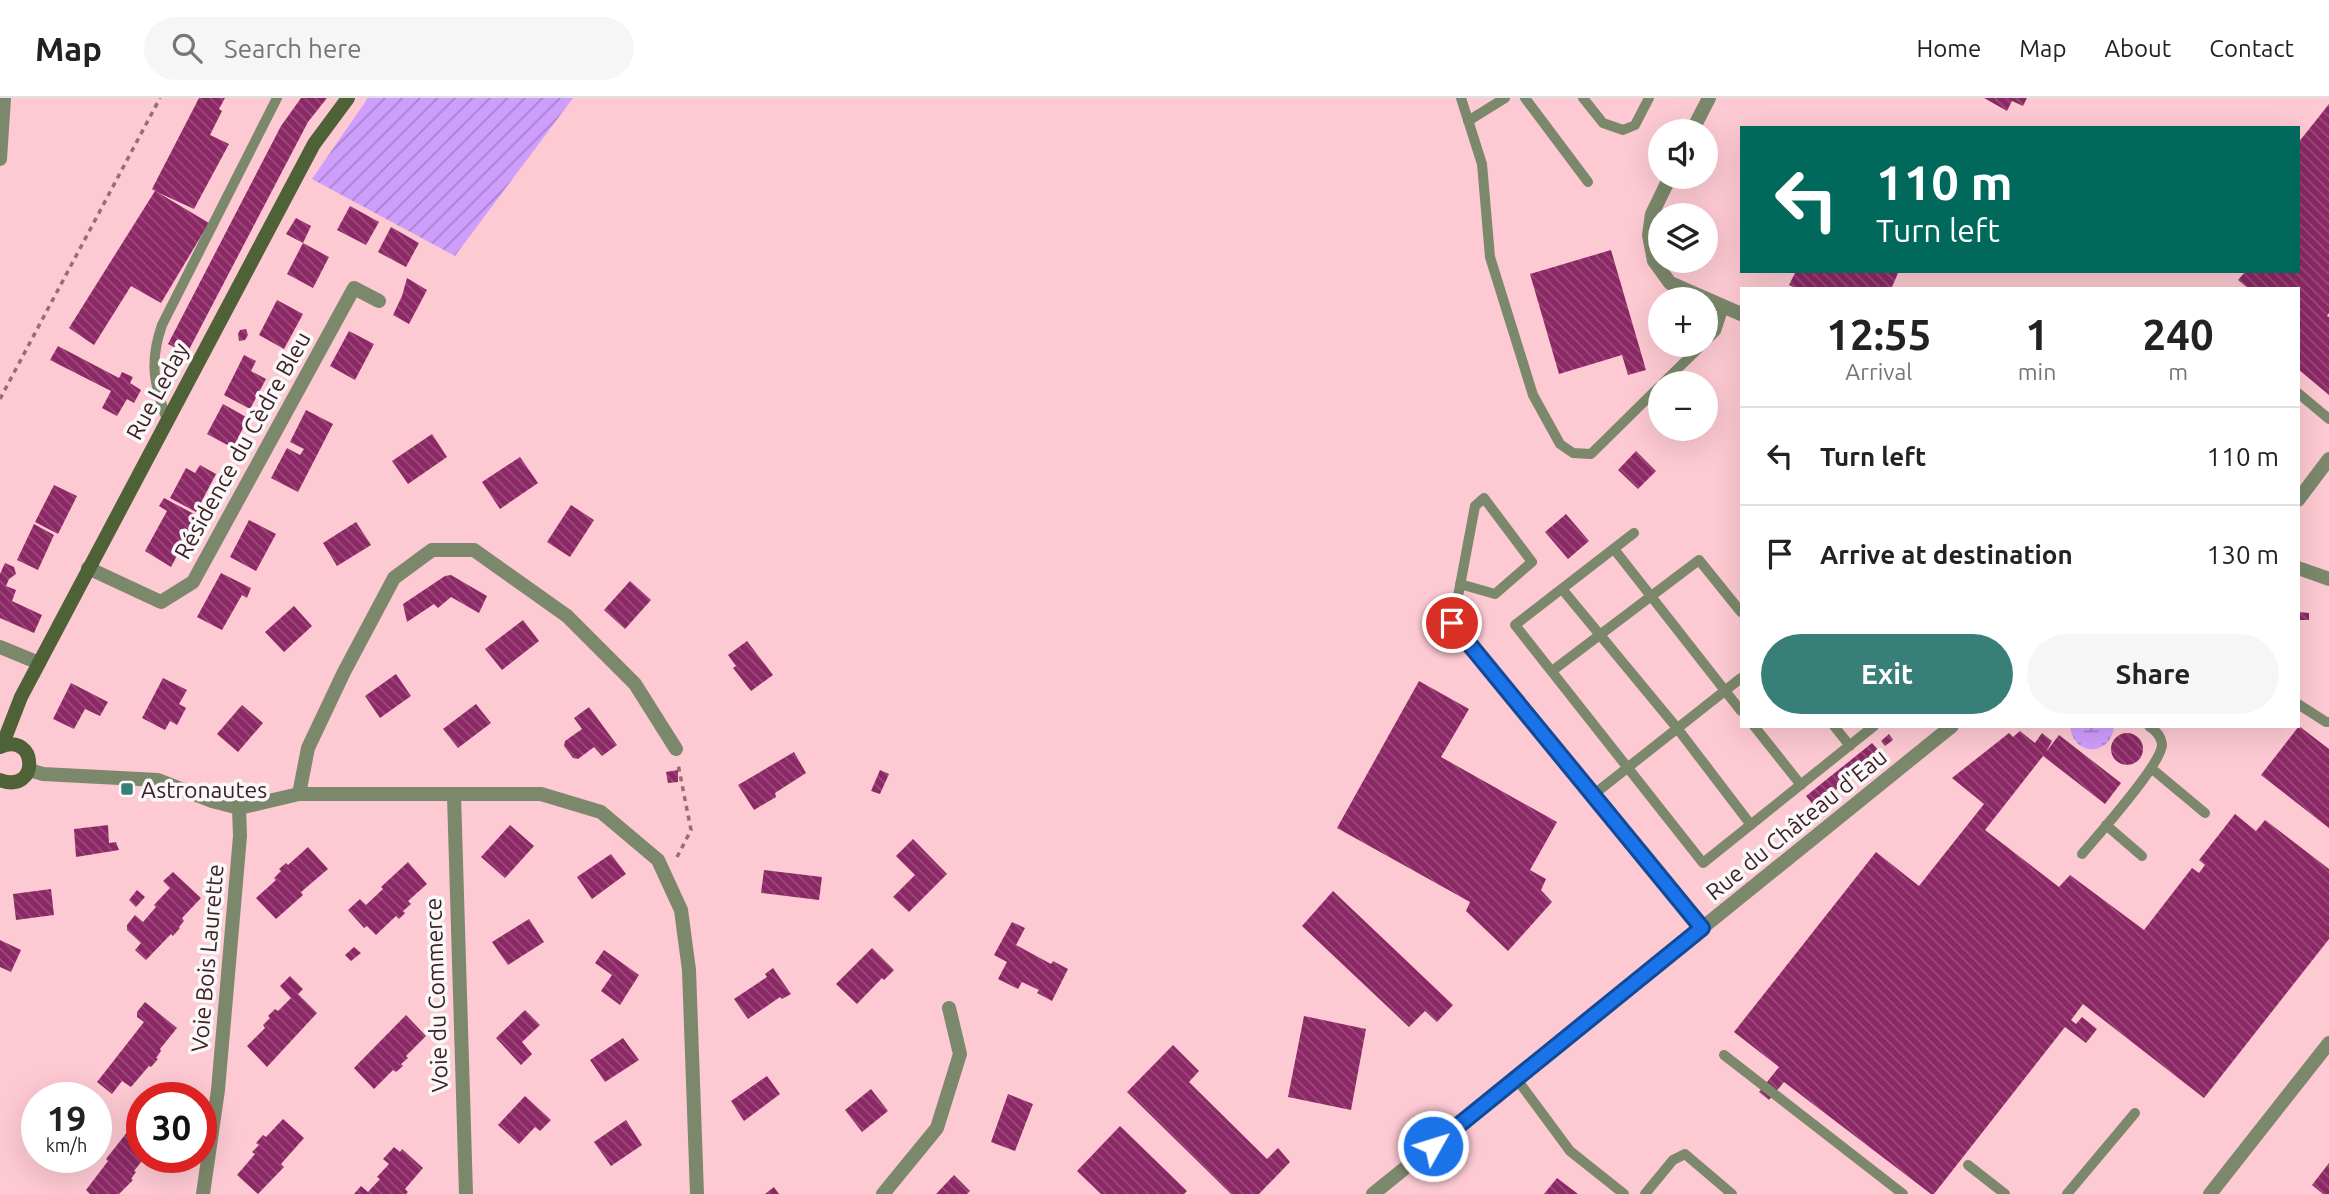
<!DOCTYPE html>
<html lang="en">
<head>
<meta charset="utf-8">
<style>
	body { margin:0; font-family:Ubuntu,sans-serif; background:#f6f6f6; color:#222; height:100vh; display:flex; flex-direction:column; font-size:26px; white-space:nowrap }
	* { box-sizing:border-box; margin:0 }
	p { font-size:23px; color:#767676 }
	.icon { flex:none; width:38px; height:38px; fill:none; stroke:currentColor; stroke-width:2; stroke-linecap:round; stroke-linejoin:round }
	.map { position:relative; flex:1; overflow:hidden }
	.sheet { position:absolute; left:1740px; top:189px; width:560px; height:441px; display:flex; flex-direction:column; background:#fff; border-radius:0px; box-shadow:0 7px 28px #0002 }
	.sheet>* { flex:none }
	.banner { position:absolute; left:1740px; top:28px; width:560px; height:147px; border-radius:0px; box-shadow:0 7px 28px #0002; background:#00695c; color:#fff; overflow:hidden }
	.buttons { position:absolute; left:1648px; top:21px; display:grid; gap:14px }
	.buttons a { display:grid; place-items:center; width:70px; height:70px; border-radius:50%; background:#fff; box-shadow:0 7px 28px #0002; font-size:35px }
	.speed { position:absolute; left:21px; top:984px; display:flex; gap:14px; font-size:35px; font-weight:700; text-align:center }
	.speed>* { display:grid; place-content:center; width:91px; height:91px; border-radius:50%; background:#fff; box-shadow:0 7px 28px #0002; line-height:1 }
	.speed small { font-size:18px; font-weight:400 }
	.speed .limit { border:10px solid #d22; background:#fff; color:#111 }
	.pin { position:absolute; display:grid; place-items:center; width:60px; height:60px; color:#fff; margin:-30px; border:4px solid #fff; border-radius:50%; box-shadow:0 2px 7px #0007 }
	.me { position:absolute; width:77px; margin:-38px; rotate:51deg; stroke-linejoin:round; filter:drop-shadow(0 0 5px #0008) }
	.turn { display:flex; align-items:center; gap:24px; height:147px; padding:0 21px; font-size:32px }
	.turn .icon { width:91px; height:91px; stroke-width:2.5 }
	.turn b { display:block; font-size:49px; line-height:60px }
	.eta { display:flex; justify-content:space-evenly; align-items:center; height:119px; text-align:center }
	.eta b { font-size:42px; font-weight:700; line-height:49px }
	.action { display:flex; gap:14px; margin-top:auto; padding:14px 21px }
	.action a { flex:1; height:80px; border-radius:42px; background:#387f78; color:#fff; font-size:28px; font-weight:700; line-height:80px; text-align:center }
	.action a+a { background:#f6f6f6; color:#222 }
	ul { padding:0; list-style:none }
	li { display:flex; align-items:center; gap:21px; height:98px; padding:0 21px; border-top:2px solid #e0e0e0 }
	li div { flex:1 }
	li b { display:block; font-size:26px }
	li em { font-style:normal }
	header { display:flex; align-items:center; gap:42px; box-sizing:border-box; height:98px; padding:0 35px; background:#fff; border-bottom:2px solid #e0e0e0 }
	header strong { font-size:33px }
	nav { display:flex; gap:38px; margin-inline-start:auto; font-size:24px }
	.search { width:490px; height:63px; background:#f6f6f6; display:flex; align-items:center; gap:18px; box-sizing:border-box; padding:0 24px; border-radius:38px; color:#767676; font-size:26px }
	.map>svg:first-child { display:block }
</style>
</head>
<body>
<header>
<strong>Map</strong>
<div class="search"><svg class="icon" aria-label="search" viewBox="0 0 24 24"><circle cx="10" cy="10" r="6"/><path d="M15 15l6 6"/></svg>Search here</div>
<nav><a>Home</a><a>Map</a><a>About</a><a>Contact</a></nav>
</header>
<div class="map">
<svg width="2329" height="1096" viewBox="0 0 2329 1096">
	<defs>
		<pattern id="wetland-marsh" width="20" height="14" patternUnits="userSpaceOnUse" patternTransform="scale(1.75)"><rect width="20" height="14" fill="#ce9efd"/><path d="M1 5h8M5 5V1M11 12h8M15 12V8" fill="none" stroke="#a980cd"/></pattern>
		<pattern id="garden-furrows" width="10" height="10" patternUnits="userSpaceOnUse" patternTransform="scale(1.75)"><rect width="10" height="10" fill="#ce9efd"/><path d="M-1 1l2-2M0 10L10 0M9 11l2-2" fill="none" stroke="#a980cd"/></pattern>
		<pattern id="building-back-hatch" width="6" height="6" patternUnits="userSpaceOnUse" patternTransform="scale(1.75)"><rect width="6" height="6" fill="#8c2865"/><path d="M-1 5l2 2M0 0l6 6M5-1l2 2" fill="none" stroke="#9a4d7b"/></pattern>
	</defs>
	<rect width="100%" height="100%" fill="#fdc9d2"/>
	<!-- wetland -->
	<path fill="url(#wetland-marsh)" d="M2070,628H2114C2111,659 2073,659 2070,628Z"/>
	<!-- garden -->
	<path fill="url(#garden-furrows)" d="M368,0H573L455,158L312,81Z"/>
	<!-- building -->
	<path fill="url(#building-back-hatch)" d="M199,0H225L219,11L222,13L210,37L229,46L194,111L157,94L209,125L161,205L131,188L94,247L69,230L155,93L152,91Z
		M301,0H327L308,24L170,288L167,286L166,280L172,268L167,266L174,249L168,246L281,28Z
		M1984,0H2027L2023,8L2012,3L2007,13Z
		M2329,6V215L2327,218L2329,219V297L2298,271V191H2249L2238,182L2246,173H2298V45Z
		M350,108L379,124L366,147L337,132Z
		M296,120L311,128L303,145L286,136Z
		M391,129L419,145L406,169L378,154Z
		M1706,138L1714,142L1711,148L1706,146Z
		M303,145L329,159L313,190L287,176Z
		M1611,152L1646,272L1628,277L1622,257L1559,276L1530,176Z
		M1796,173H1899L1891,191H1798L1789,187Z
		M407,180L427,192L409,226L393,217L402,198Z
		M277,202L303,216L284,251L259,237Z
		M246,231L248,237L245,242L239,243L238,236L240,232Z
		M349,233L374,246L355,282L330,268Z
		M58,248L119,280L122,274L133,279L130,285L141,292L134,305L127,301L117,318L102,310L111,293L50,262Z
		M244,257L256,263L251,273L266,281L250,311L224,297Z
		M223,306L248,320L233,350L207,336Z
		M306,312L333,326L298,394L271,380L287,350L300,357L304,351L290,344Z
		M432,336L447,359L408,386L392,363Z
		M1636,353L1656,373L1638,391L1618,372Z
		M520,359L538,385L500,411L482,384Z
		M200,367L216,376L196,414L170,400L186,370L195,375Z
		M54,387L77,398L58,436L35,424Z
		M164,400L194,416L190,421L195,424L171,469L145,453L167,413L159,408Z
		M571,407L594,422L570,459L547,444Z
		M1566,416L1589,443L1568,461L1545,434Z
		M249,422L276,436L256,473L230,459Z
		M356,424L371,447L337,468L323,445Z
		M34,426L54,437L38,472L17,462Z
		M5,465L14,469L16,476L9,481L6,488L16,492L12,503L42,517L34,535L0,520V476Z
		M221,475L251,490L247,500L242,497L222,532L197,519Z
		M451,477L487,498L479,515L451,499L438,510L434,506L407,524L403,506L445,478Z
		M630,483L651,502L625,531L604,512Z
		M294,508L312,528L284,554L265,534Z
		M2298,514L2309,515V522H2298Z
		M523,522L539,543L502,572L485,551Z
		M747,543L773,577L751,593L733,570L736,568L728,557Z
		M396,576L411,598L380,620L365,598Z
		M163,580L187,592L179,606L186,610L177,627L170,623L165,632L142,620Z
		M1419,583L1469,611L1441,659L1557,724L1530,772L1546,781L1541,792L1552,804L1508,853L1466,813L1470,804L1337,730Z
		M71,585L108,604L100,618L85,611L74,631L53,621Z
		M476,606L491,625L458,650L443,631Z
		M242,607L263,625L238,654L217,636Z
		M589,609L617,647L602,658L594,649L578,661L573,660L564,648L565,643L582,631L574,620Z
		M2299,628L2329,651V730L2261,677Z
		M2020,633L2035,645L2042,635L2052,643L2046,654L2059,637L2121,685L2105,706L2043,658L1985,732L2059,789L2070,777L2144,832L2192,770L2199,775L2205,767L2199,762L2235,716L2256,733L2265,722L2329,771V841L2204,1000L2083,906L2071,922L2076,926L2082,919L2097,931L2086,945L2065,929L1934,1096H1931L1784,984L1769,1002L1759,994L1779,969L1734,934L1876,754L1919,788L1984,706L1952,680L2009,635L2013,639Z
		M2111 651a16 16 0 1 1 32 0a16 16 0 1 1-32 0Z
		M1889,636L1893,642L1885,648L1881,643Z
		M1872,645L1881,655L1815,709L1806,698Z
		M794,654L806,675L775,695L776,699L754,712L738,687Z
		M678,672V684L668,685L666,674Z
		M880,672L889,676L880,696L871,693Z
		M108,727L109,745L116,744L119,752L76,759L74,731Z
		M510,727L534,748L505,780L481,759Z
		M913,741L947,776L909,814L893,799L915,777L896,758Z
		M308,749L328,771L301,794L303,797L276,821L256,800L276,782L274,780L281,773L279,771L286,765L288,767Z
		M611,756L626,776L592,801L577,779Z
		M408,764L427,786L408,803L411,806L403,813L405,815L399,821L396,818L376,837L367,828L364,830L348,812L360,801L366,807L383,791L381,789Z
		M764,772L822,779L819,802L761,795Z
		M173,774L201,800L182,820L184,823L179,829L180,830L173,838L171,836L146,862L135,852L141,845L127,832V827L135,817L143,824L156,809L154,807L170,790L163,783Z
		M51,791L54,817L16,822L13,796Z
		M137,792L145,799L136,809L129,802Z
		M1333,793L1453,907L1437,924L1425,913L1409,929L1302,828Z
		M529,821L544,844L508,867L492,844Z
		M1012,824L1025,830L1016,847L1051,866L1053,863L1068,871L1052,903L1037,895L1039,892L1022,884L1018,891L998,881L1007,864L994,857Z
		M0,842L21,852L11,874L0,869Z
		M354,849L361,855L351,863L345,857Z
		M872,850L894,872L884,882L882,880L857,906L836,886Z
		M604,852L639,877L620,907L601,893L612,877L595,865Z
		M773,870L791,896L782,901L780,899L748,921L734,901L767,879L765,876Z
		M290,878L303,891L298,896L317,915L267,969L247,948L265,930L263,927L270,920L268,918L275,911L278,913L291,900L280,888Z
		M145,904L177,930L160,951L161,953L156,960L158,961L151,969L149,968L131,989L122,983L112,996L97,984L144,924L137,919V914Z
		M525,912L540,927L522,944L532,956L521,967L496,940Z
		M406,917L426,938L406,958L408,960L401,966L403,968L396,974L393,972L374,991L354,970Z
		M1304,918L1366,931L1351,1012L1288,999Z
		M623,940L639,962L605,984L590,962Z
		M1173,947L1199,973L1189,984L1267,1061L1278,1050L1290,1064L1259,1096H1231L1127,994Z
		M767,978L780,996L744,1023L731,1003Z
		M871,991L888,1013L862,1034L845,1012Z
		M1008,996L1033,1006L1015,1053L991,1044Z
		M525,998L551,1022L540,1033L535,1029L519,1046L498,1027Z
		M283,1021L304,1040L281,1066L284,1069L258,1096L237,1077L255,1056L252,1054L259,1047L256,1045L263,1037L266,1039Z
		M626,1022L642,1047L611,1068L594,1044Z
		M1120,1028L1187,1093L1184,1096H1101L1077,1073Z
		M128,1033L142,1043V1059H145L134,1073L136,1074L131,1081L133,1082L119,1096H90L86,1092L108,1063L106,1061Z
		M394,1049L400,1054L402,1051L423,1070L405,1091L408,1094L406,1096H354L361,1088L368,1094L380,1081L377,1079L389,1066L383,1061Z
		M2329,1065V1096H2323L2312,1087Z
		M954,1077L970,1093L967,1096H936Z
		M1557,1080L1578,1096H1544Z
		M774,1089L779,1096H765Z"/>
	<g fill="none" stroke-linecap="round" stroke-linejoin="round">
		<!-- path -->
		<path stroke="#966d75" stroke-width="3.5" stroke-dasharray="5 5" stroke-linecap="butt" d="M0,301L160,0
			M677,759L691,732L678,666"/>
		<!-- service -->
		<path stroke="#7b886b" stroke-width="10" d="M1461,0L1482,66L1490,159L1533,297L1560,346L1573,355L1591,356L1661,287
			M1525,0L1588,84
			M1583,0L1603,25L1623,32L1635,27L1649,0
			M1468,23L1505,0
			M1706,243L1716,233L1724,209
			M1663,285L1702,247
			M2298,295L2329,321
			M167,322C154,286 149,264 162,227L277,0
			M1634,435L1515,527L1703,765L1874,628
			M1614,451L1741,613
			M1562,491L1677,630L1751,727
			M1453,525L1475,408L1484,400L1532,464L1495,496L1460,486
			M1552,573L1699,462L1741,514
			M2298,606L2326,624H2329
			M1754,628L1801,687
			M1834,628L1850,648
			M2151,670L2205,715
			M1593,697L1741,580
			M2106,727L2142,758
			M2082,756C2097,738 2163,665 2162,646C2161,638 2155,632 2149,628
			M1724,957L1903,1096
			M1516,980L1570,1053L1624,1096
			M1968,1067L2005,1096
			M1645,1096L1673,1062L1685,1056L1732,1096
			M2067,1096L2135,1015"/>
		<!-- minor -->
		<path stroke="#7b886b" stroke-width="14" d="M1692,33L1709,0
			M0,61L4,0
			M1670,79L1652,116L1649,137L1654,163L1670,185L1741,216
			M2298,402L2329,361
			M88,470L161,504L193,484L354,190L379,203
			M2298,470L2329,481
			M1441,510L1702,830
			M0,549L39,565
			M29,672L43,676L158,682L212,703L239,710L299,696H541L601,714L658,762L681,812L689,872L697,1096
			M299,696L308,650L344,574L394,480L432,452H474L567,518L635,586L676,651
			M454,697L466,1096
			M203,1096L218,992L240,738L239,710
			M883,1096L937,1030L960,956L949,910
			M1373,1096L1952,628"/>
		<!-- tertiary -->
		<path stroke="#7b886b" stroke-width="14" d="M2210,1096L2329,945"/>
		<!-- secondary -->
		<path stroke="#4f6136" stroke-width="14" d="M2,648L21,599L39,565L314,46L348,0
			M0,649C38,633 40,697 0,682"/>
	</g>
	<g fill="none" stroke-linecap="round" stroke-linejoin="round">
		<!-- route casing -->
		<g stroke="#114b97" stroke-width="18">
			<path id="route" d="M1433,1048L1702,830L1452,525"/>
		</g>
		<!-- route -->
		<use href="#route" stroke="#1a73e8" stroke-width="12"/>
	</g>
	<!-- markers -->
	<rect fill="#387f78" stroke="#f9f9f9" stroke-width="2.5" x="120" y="684" width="14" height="14" rx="3.5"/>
	<g text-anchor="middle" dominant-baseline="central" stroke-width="7" stroke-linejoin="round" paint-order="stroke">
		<!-- street labels -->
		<g font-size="23" fill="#402027" stroke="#f9f9f9">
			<text transform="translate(157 293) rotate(-62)">Rue Leday</text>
			<text transform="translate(242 347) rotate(-61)">Résidence du Cèdre Bleu</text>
			<text transform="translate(1796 726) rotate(-39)">Rue du Château d'Eau</text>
			<text transform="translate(207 860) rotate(-85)">Voie Bois Laurette</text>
			<text transform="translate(436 897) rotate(-92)">Voie du Commerce</text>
		</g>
		<!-- poi labels -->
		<g font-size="23" fill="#402027" stroke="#f9f9f9" text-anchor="start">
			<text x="141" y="691">Astronautes</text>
		</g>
	</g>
</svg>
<div class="buttons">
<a><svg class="icon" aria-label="sound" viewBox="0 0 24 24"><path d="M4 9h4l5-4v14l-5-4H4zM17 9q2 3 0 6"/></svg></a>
<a><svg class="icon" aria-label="layers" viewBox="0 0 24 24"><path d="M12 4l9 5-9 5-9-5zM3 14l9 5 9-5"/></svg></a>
<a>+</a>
<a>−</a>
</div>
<div class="speed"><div>19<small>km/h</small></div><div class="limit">30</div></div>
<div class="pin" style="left:1452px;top:525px;background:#d93025"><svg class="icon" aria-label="arrive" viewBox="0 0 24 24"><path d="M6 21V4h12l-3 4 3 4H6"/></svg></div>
<svg class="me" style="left:1433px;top:1048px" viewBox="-20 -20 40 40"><circle r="17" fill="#1a73e8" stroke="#fff" stroke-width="3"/><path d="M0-11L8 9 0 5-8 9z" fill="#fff"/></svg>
<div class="banner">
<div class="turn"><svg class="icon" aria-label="left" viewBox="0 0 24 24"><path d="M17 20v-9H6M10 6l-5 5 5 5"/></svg><div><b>110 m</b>Turn left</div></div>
</div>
<section class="sheet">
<div class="eta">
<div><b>12:55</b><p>Arrival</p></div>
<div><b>1</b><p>min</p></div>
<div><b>240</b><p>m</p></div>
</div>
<ul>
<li><svg class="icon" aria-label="left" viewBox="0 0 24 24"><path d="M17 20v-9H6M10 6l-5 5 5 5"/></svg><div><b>Turn left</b></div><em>110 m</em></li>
<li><svg class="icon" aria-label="arrive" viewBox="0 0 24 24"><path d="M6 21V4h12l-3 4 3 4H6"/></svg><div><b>Arrive at destination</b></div><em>130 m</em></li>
</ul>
<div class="action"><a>Exit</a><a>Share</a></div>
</section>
</div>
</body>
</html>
